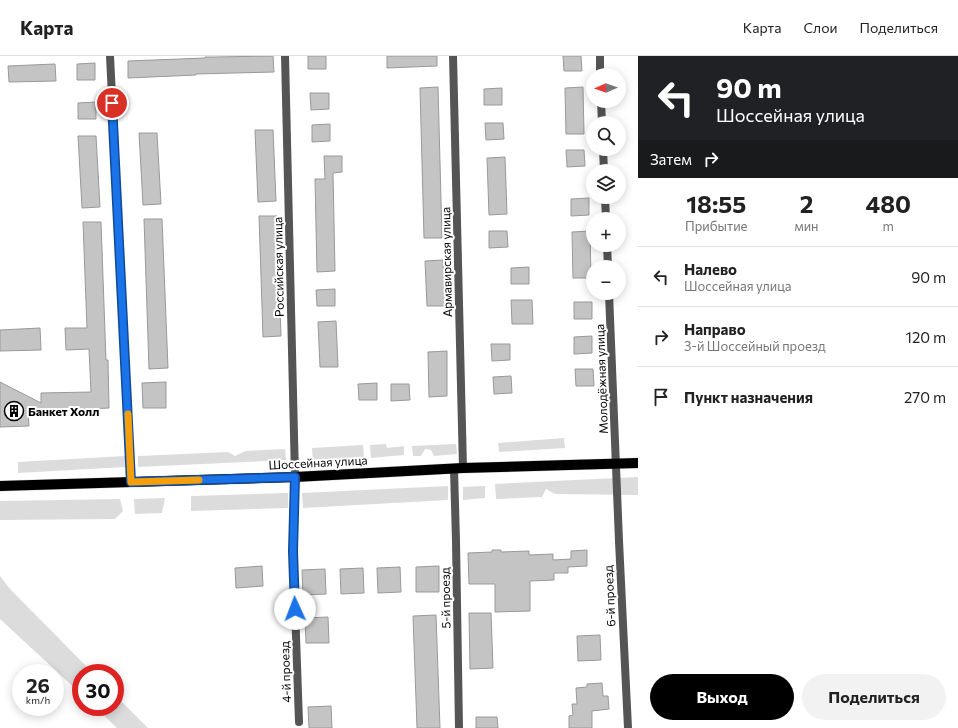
<!DOCTYPE html>
<html lang="ru">
<head>
<meta charset="utf-8">
<style>
	body { margin:0; font-family:Commissioner,sans-serif; background:#f2f2f2; color:#222; height:100vh; display:flex; flex-direction:column; font-size:15px; white-space:nowrap }
	* { box-sizing:border-box; margin:0 }
	p { font-size:13px; color:#767676 }
	.icon { flex:none; width:22px; height:22px; fill:none; stroke:currentColor; stroke-width:2; stroke-linecap:round; stroke-linejoin:round }
	.map { position:relative; flex:1; overflow:hidden }
	.details { display:flex; flex-direction:column; background:#fff; width:320px }
	.details>* { flex:none }
	.banner { background:#202124; color:#fff; overflow:hidden }
	.needle { width:26px; rotate:268deg }
	.fabs { position:absolute; left:586px; top:12px; display:grid; gap:8px }
	.fabs a { display:grid; place-items:center; width:40px; height:40px; border-radius:50%; background:#fff; box-shadow:0 2px 10px #0003; font-size:20px }
	.speed { position:absolute; left:12px; top:608px; display:flex; gap:8px; font-size:20px; font-weight:700; text-align:center }
	.speed>* { display:grid; place-content:center; width:52px; height:52px; border-radius:50%; background:#fff; box-shadow:0 2px 10px #0003; line-height:1 }
	.speed small { font-size:10px; font-weight:400 }
	.speed .limit { border:6px solid #d22; background:#fff; color:#111 }
	.pin { position:absolute; display:grid; place-items:center; width:34px; height:34px; color:#fff; margin:-17px; border:2px solid #fff; border-radius:50%; box-shadow:0 1px 4px #0007 }
	.me { position:absolute; width:44px; margin:-22px; rotate:358deg; stroke-linejoin:round; filter:drop-shadow(0 0 3px #0008) }
	.turn { display:flex; align-items:center; gap:14px; height:84px; padding:0 12px; font-size:18px }
	.turn .icon { width:52px; height:52px; stroke-width:2.5 }
	.turn b { display:block; font-size:28px; line-height:34px }
	.then { display:flex; align-items:center; height:38px; padding:0 12px; background:#0003; gap:8px; font-size:15px }
	.eta { display:flex; justify-content:space-evenly; align-items:center; height:68px; text-align:center }
	.eta b { font-size:24px; font-weight:700; line-height:28px }
	.button { display:flex; gap:8px; margin-top:auto; padding:8px 12px }
	.button a { flex:1; height:46px; border-radius:24px; background:#000; color:#fff; font-size:16px; font-weight:700; line-height:46px; text-align:center }
	.button a+a { background:#f2f2f2; color:#222 }
	ul { padding:0; list-style:none }
	li { display:flex; align-items:center; gap:12px; height:60px; padding:0 12px; border-top:1px solid #e0e0e0 }
	li div { flex:1 }
	li b { display:block; font-size:15px }
	li em { font-style:normal }
	header { display:flex; align-items:center; gap:24px; box-sizing:border-box; height:56px; padding:0 20px; background:#fff; border-bottom:1px solid #e0e0e0 }
	header strong { font-size:19px }
	nav { display:flex; gap:22px; margin-inline-start:auto; font-size:14px }
	main { display:flex; flex:1; min-height:0 }
	.map>svg:first-child { display:block }
</style>
</head>
<body>
<header>
<strong>Карта</strong>
<nav><a>Карта</a><a>Слои</a><a>Поделиться</a></nav>
</header>
<main>
<div class="map">
<svg width="638" height="672" viewBox="0 0 638 672">
	<rect width="100%" height="100%" fill="#fff"/>
	<!-- green -->
	<path fill="#dcdcdc" d="M564,382L565,392L499,396L498,387Z
		M386,388L387,392L404,390V399L371,402L370,389Z
		M456,388L457,398L434,400L431,394L425,393L421,400H413L412,390Z
		M363,389L364,402L313,406L312,392Z
		M285,393L286,404L138,411V400L228,396L235,400L246,395Z
		M125,400V411L18,417V406Z
		M638,421V439L555,438L546,433L542,441L496,443L495,428Z
		M448,430V444L303,452L302,437Z
		M485,430V442L463,444V431Z
		M288,437V452L191,455V440Z
		M165,442L162,457L135,458L134,443Z
		M120,443L123,455L115,463L0,464V445Z
		M0,520L10,533L93,617H81V638L0,563Z
		M115,639L148,672H117L95,651H115Z"/>
	<!-- building -->
	<path fill="#c4c4c4" stroke="#999" d="M273,0L274,16L196,18V19L128,22V5L205,2V1H215Z
		M308,0H326V13H308Z
		M387,0H437V10L387,12Z
		M563,0H581L582,15H564Z
		M95,7V24H77V8Z
		M55,8L56,25L9,26L8,10Z
		M438,31L442,182H424L420,32Z
		M583,31L584,78H566L565,32Z
		M502,32V49H484V33Z
		M310,37H329V53L311,54Z
		M96,46V63H78V47Z
		M485,67H503L504,83L486,84Z
		M330,68V85L312,86V69Z
		M255,74H273L276,145L258,146Z
		M139,77H157L161,148L143,149Z
		M78,80H96L100,151L82,152Z
		M566,94H584L585,110L567,111Z
		M324,100H342V116L333,117L335,215L317,216L315,123H325Z
		M505,101L507,158L489,159L487,102Z
		M589,142V159L571,160V143Z
		M259,160H277L281,280L263,281Z
		M144,163H162L168,312L149,313Z
		M83,166H101L106,304H108L109,352L28,356L29,370L0,371V326L41,347V337L91,336L89,293L66,294L65,272H87Z
		M489,175H507L508,191L489,192Z
		M590,175L591,222H573L572,176Z
		M443,204L445,250H427L425,205Z
		M529,211V228H511V212Z
		M335,233V250H317L316,234Z
		M511,244H532L533,268H512Z
		M574,246H592V263H574Z
		M336,265L338,311H320L318,266Z
		M40,272L41,294L0,295V274Z
		M592,280V297L574,298V281Z
		M491,288H510V304L492,305Z
		M447,295V340L429,341L428,296Z
		M575,313H593L594,330H576Z
		M511,320L512,337L494,338L493,321Z
		M166,326V352H143L142,327Z
		M377,327V344H359L358,328Z
		M391,328H409L410,344L391,345Z
		M492,494H501V496L529,495V499L553,498V504L571,503V495L587,494V510L568,511V517H554V524L530,525V555L495,556V528H469L468,497L492,496Z
		M262,510L263,530L236,532L235,512Z
		M439,510V536H416V511Z
		M400,511L401,536L378,537L377,512Z
		M363,512L364,537L341,538L340,513Z
		M325,513L326,538L303,539L302,514Z
		M469,557H491L493,612L470,613Z
		M436,559L440,672H417L413,560Z
		M328,561L329,587H306L305,562Z
		M600,579L601,604L578,605L577,580Z
		M602,627L603,640H608L609,653L592,655V672H569V660L573,659L572,648H577L576,632L587,631V628Z
		M331,650L332,672H309L308,651Z
		M476,661H497L498,672H476Z"/>
	<g fill="none" stroke-linecap="round" stroke-linejoin="round">
		<!-- primary casing -->
		<g stroke="#dbdbdb" stroke-width="11">
			<path id="primary" d="M0,430L295,421L463,412L638,407"/>
		</g>
		<!-- minor -->
		<path stroke="#555" stroke-width="8" d="M110,0L131,425
			M285,0L295,421L293,495L299,666
			M453,0L463,412
			M600,0V19
			M601,45L602,67
			M603,93L604,115
			M605,141L606,163
			M607,189L608,211
			M609,237L619,485L628,672
			M454,413L456,485L459,672"/>
		<!-- primary -->
		<use href="#primary" stroke="#000" stroke-width="10"/>
	</g>
	<g fill="none" stroke-linecap="round" stroke-linejoin="round">
		<!-- route casing -->
		<g stroke="#114b97" stroke-width="10">
			<path id="route" d="M112,47L131,426L295,421L293,495L295,553"/>
		</g>
		<!-- route -->
		<use href="#route" stroke="#1a73e8" stroke-width="7"/>
		<!-- slow -->
		<path stroke="#f59e0b" stroke-width="7" d="M128,358L131,426L199,424"/>
	</g>
	<!-- icons -->
	<defs>
		<g id="building-ring" transform="scale(1)"><circle r="9.5" fill="#fff" stroke="#000" stroke-width="1.5"/><path d="M-4-6H4V6H1V3H-1V6H-4ZM-2.5-4.3h1.7v1.8h-1.7ZM.8-4.3h1.7v1.8H.8ZM-2.5-1h1.7V.8h-1.7ZM.8-1h1.7V.8H.8Z" fill="#000"/></g>
	</defs>
	<g fill-rule="evenodd">
		<use href="#building-ring" x="14" y="355"/>
	</g>
	<g text-anchor="middle" dominant-baseline="central" stroke-width="4" stroke-linejoin="round" paint-order="stroke">
		<!-- street labels -->
		<g font-size="12" fill="#000" stroke="#fff">
			<text transform="translate(446 206) rotate(-91)">Армавирская улица</text>
			<text transform="translate(278 211) rotate(-91)">Российская улица</text>
			<text transform="translate(601 323) rotate(-92)">Молодёжная улица</text>
			<text transform="translate(318 406) rotate(-3)">Шоссейная улица</text>
			<text transform="translate(609 540) rotate(-93)">6-й проезд</text>
			<text transform="translate(445 542) rotate(-91)">5-й проезд</text>
			<text transform="translate(285 616) rotate(-92)">4-й проезд</text>
		</g>
		<!-- poi labels -->
		<g font-size="12" font-weight="bold" fill="#000" stroke="#fff" text-anchor="start">
			<text x="28" y="355">Банкет Холл</text>
		</g>
	</g>
</svg>
<div class="fabs">
<a><svg class="needle" viewBox="-14 -14 28 28"><path d="M0-13l5 13h-10z" fill="#e53935"/><path d="M0 13l5-13h-10z" fill="#767676"/></svg></a>
<a><svg class="icon" aria-label="search" viewBox="0 0 24 24"><circle cx="10" cy="10" r="6"/><path d="M15 15l6 6"/></svg></a>
<a><svg class="icon" aria-label="layers" viewBox="0 0 24 24"><path d="M12 4l9 5-9 5-9-5zM3 14l9 5 9-5"/></svg></a>
<a>+</a>
<a>−</a>
</div>
<div class="speed"><div>26<small>km/h</small></div><div class="limit">30</div></div>
<div class="pin" style="left:112px;top:47px;background:#d93025"><svg class="icon" aria-label="arrive" viewBox="0 0 24 24"><path d="M6 21V4h12l-3 4 3 4H6"/></svg></div>
<svg class="me" style="left:295px;top:553px" viewBox="-20 -20 40 40"><circle r="19" fill="#fff"/><path d="M0-13L10 11 0 6-10 11z" fill="#1a73e8"/></svg>
</div>
<section class="details">
<div class="banner">
<div class="turn"><svg class="icon" aria-label="left" viewBox="0 0 24 24"><path d="M17 20v-9H6M10 6l-5 5 5 5"/></svg><div><b>90 m</b>Шоссейная улица</div></div>
<div class="then">Затем<svg class="icon" aria-label="right" viewBox="0 0 24 24"><path d="M7 20v-9h11M14 6l5 5-5 5"/></svg></div>
</div>
<div class="eta">
<div><b>18:55</b><p>Прибытие</p></div>
<div><b>2</b><p>мин</p></div>
<div><b>480</b><p>m</p></div>
</div>
<ul>
<li><svg class="icon" aria-label="left" viewBox="0 0 24 24"><path d="M17 20v-9H6M10 6l-5 5 5 5"/></svg><div><b>Налево</b><p>Шоссейная улица</p></div><em>90 m</em></li>
<li><svg class="icon" aria-label="right" viewBox="0 0 24 24"><path d="M7 20v-9h11M14 6l5 5-5 5"/></svg><div><b>Направо</b><p>3-й Шоссейный проезд</p></div><em>120 m</em></li>
<li><svg class="icon" aria-label="arrive" viewBox="0 0 24 24"><path d="M6 21V4h12l-3 4 3 4H6"/></svg><div><b>Пункт назначения</b></div><em>270 m</em></li>
</ul>
<div class="button"><a>Выход</a><a>Поделиться</a></div>
</section>
</main>
</body>
</html>
